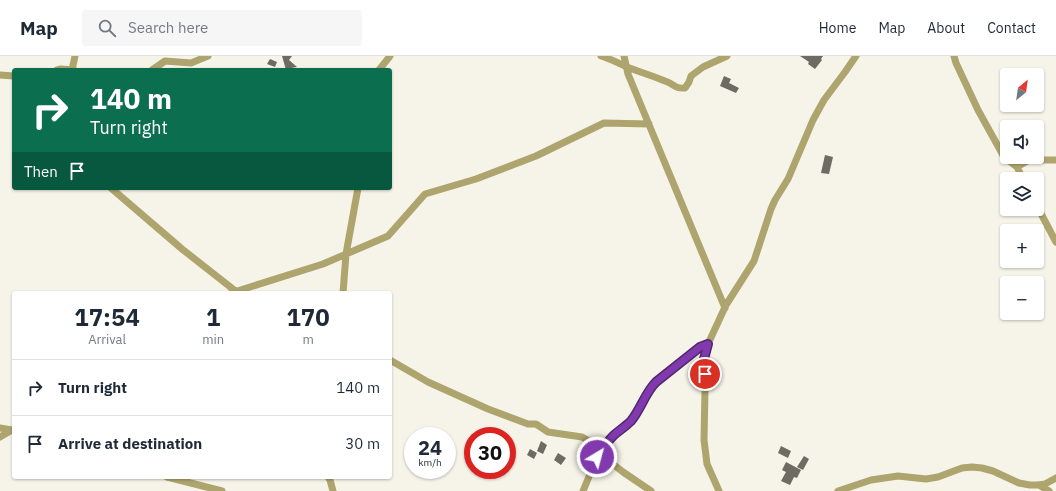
<!DOCTYPE html>
<html lang="en">
<head>
<meta charset="utf-8">
<style>
	body { margin:0; font-family:"IBM Plex Sans",sans-serif; background:#f6f6f7; color:#1f2937; height:100vh; display:flex; flex-direction:column; font-size:15px; white-space:nowrap }
	* { box-sizing:border-box; margin:0 }
	p { font-size:13px; color:#747a83 }
	.icon { flex:none; width:22px; height:22px; fill:none; stroke:currentColor; stroke-width:2; stroke-linecap:round; stroke-linejoin:round }
	.map { position:relative; flex:1; overflow:hidden }
	.details { position:absolute; left:12px; top:235px; width:380px; height:188px; display:flex; flex-direction:column; background:#fff; border-radius:4px; box-shadow:0 1px 3px #0004 }
	.details>* { flex:none }
	.top-card { position:absolute; left:12px; top:12px; width:380px; height:122px; border-radius:4px; box-shadow:0 1px 3px #0004; background:#0b6e4f; color:#fff; overflow:hidden }
	.needle { width:26px; rotate:29deg }
	.controls { position:absolute; left:1000px; top:12px; display:grid; gap:8px }
	.controls a { display:grid; place-items:center; width:44px; height:44px; border-radius:4px; background:#fff; box-shadow:0 1px 3px #0004; font-size:20px }
	.speed { position:absolute; left:404px; top:371px; display:flex; gap:8px; font-size:20px; font-weight:700; text-align:center }
	.speed>* { display:grid; place-content:center; width:52px; height:52px; border-radius:50%; background:#fff; box-shadow:0 1px 3px #0004; line-height:1 }
	.speed small { font-size:10px; font-weight:400 }
	.speed .limit { border:6px solid #d22; background:#fff; color:#111 }
	.pin { position:absolute; display:grid; place-items:center; width:34px; height:34px; color:#fff; margin:-17px; border:2px solid #fff; border-radius:50%; box-shadow:0 1px 4px #0007 }
	.me { position:absolute; width:44px; margin:-22px; rotate:37deg; stroke-linejoin:round; filter:drop-shadow(0 0 3px #0008) }
	.turn { display:flex; align-items:center; gap:14px; height:84px; padding:0 12px; font-size:18px }
	.turn .icon { width:52px; height:52px; stroke-width:2.5 }
	.turn b { display:block; font-size:28px; line-height:34px }
	.then { display:flex; align-items:center; height:38px; padding:0 12px; background:#0003; gap:8px; font-size:15px }
	.eta { display:flex; justify-content:space-evenly; align-items:center; height:68px; text-align:center }
	.eta b { font-size:24px; font-weight:800; line-height:28px }
	ul { padding:0; list-style:none }
	li { display:flex; align-items:center; gap:12px; height:56px; padding:0 12px; border-top:1px solid #e0e1e3 }
	li div { flex:1 }
	li b { display:block; font-size:15px }
	li em { font-style:normal }
	header { display:flex; align-items:center; gap:24px; box-sizing:border-box; height:56px; padding:0 20px; background:#fff; border-bottom:1px solid #e0e1e3 }
	header strong { font-size:19px }
	nav { display:flex; gap:22px; margin-inline-start:auto; font-size:14px }
	.search { width:280px; height:36px; background:#f6f6f7; display:flex; align-items:center; gap:10px; box-sizing:border-box; padding:0 14px; border-radius:4px; color:#747a83; font-size:15px }
	.map>svg:first-child { display:block }
</style>
</head>
<body>
<header>
<strong>Map</strong>
<div class="search"><svg class="icon" aria-label="search" viewBox="0 0 24 24"><circle cx="10" cy="10" r="6"/><path d="M15 15l6 6"/></svg>Search here</div>
<nav><a>Home</a><a>Map</a><a>About</a><a>Contact</a></nav>
</header>
<div class="map">
<svg width="1056" height="435" viewBox="0 0 1056 435">
	<rect width="100%" height="100%" fill="#f6f4e9"/>
	<!-- building -->
	<path fill="#6d6b62" d="M282,0H292L289,4L297,11L291,12L289,14H286Z
		M800,0H823L821,3L822,4L815,13L808,8L809,6Z
		M270,3L277,6L275,11L267,8Z
		M724,20L731,23L729,27L739,32L736,37L720,30Z
		M825,99L833,101L829,118L821,117Z
		M541,385L547,389L543,398L537,395Z
		M781,390L791,395L788,402L778,397Z
		M530,393L537,397L534,403L527,399Z
		M558,397L566,402L561,409L554,404Z
		M804,400L809,403L803,414L797,411Z
		M786,406L801,414L797,422L794,421L790,429L781,425L786,416L782,414Z"/>
	<g fill="none" stroke-linecap="round" stroke-linejoin="round">
		<!-- street -->
		<path stroke="#aea46e" stroke-width="7" d="M601,0C611,3 618,7 627,11C640,16 653,20 665,25C675,28 674,33 685,32L689,26L691,20L703,11L727,0
			M624,0L628,18L725,252
			M954,0L956,7L978,54L1004,101L1017,111L1023,123
			M57,14L61,13L74,14
			M72,14L75,0
			M152,14L165,5L191,7L208,0
			M379,14L390,0
			M0,19L14,20
			M1017,111L1029,104H1056
			M111,132L182,193L238,237
			M1037,150L1056,186
			M231,237L323,208L388,180L425,138L476,123L536,100L604,67L649,68
			M343,237L346,198L358,132
			M390,304L428,326L488,353L528,368H536L548,376L582,381L594,388L599,397L623,416L651,435
			M0,372L12,374H13
			M0,381L12,374L14,375
			M167,421L222,435
			M328,421L330,424L333,435
			M1039,429L1049,435
			M583,435L597,401L604,390L613,380L631,365L639,354L651,331L700,291L708,288
			M719,435L707,408L704,384L705,334V295L708,288L726,249L754,205L771,153L775,144L788,123L813,64L824,44L845,16L856,0
			M838,435L871,424L898,420L926,423L938,421L962,412L972,411L982,412L993,415L1019,427L1030,429H1039L1045,428L1056,422"/>
	</g>
	<g fill="none" stroke-linecap="round" stroke-linejoin="round">
		<!-- route casing -->
		<g stroke="#532670" stroke-width="10">
			<path id="route" d="M597,401C602,393 607,386 614,379C620,374 626,370 631,365C641,353 645,337 656,326L700,291L708,288L704,303L705,318"/>
		</g>
		<!-- route -->
		<use href="#route" stroke="#803aad" stroke-width="7"/>
	</g>
</svg>
<div class="controls">
<a><svg class="needle" viewBox="-14 -14 28 28"><path d="M0-13l5 13h-10z" fill="#e53935"/><path d="M0 13l5-13h-10z" fill="#747a83"/></svg></a>
<a><svg class="icon" aria-label="sound" viewBox="0 0 24 24"><path d="M4 9h4l5-4v14l-5-4H4zM17 9q2 3 0 6"/></svg></a>
<a><svg class="icon" aria-label="layers" viewBox="0 0 24 24"><path d="M12 4l9 5-9 5-9-5zM3 14l9 5 9-5"/></svg></a>
<a>+</a>
<a>−</a>
</div>
<div class="speed"><div>24<small>km/h</small></div><div class="limit">30</div></div>
<div class="pin" style="left:705px;top:318px;background:#d93025"><svg class="icon" aria-label="arrive" viewBox="0 0 24 24"><path d="M6 21V4h12l-3 4 3 4H6"/></svg></div>
<svg class="me" style="left:597px;top:401px" viewBox="-20 -20 40 40"><circle r="17" fill="#803aad" stroke="#fff" stroke-width="3"/><path d="M0-11L8 9 0 5-8 9z" fill="#fff"/></svg>
<div class="top-card">
<div class="turn"><svg class="icon" aria-label="right" viewBox="0 0 24 24"><path d="M7 20v-9h11M14 6l5 5-5 5"/></svg><div><b>140 m</b>Turn right</div></div>
<div class="then">Then<svg class="icon" aria-label="arrive" viewBox="0 0 24 24"><path d="M6 21V4h12l-3 4 3 4H6"/></svg></div>
</div>
<section class="details">
<div class="eta">
<div><b>17:54</b><p>Arrival</p></div>
<div><b>1</b><p>min</p></div>
<div><b>170</b><p>m</p></div>
</div>
<ul>
<li><svg class="icon" aria-label="right" viewBox="0 0 24 24"><path d="M7 20v-9h11M14 6l5 5-5 5"/></svg><div><b>Turn right</b></div><em>140 m</em></li>
<li><svg class="icon" aria-label="arrive" viewBox="0 0 24 24"><path d="M6 21V4h12l-3 4 3 4H6"/></svg><div><b>Arrive at destination</b></div><em>30 m</em></li>
</ul>
</section>
</div>
</body>
</html>
